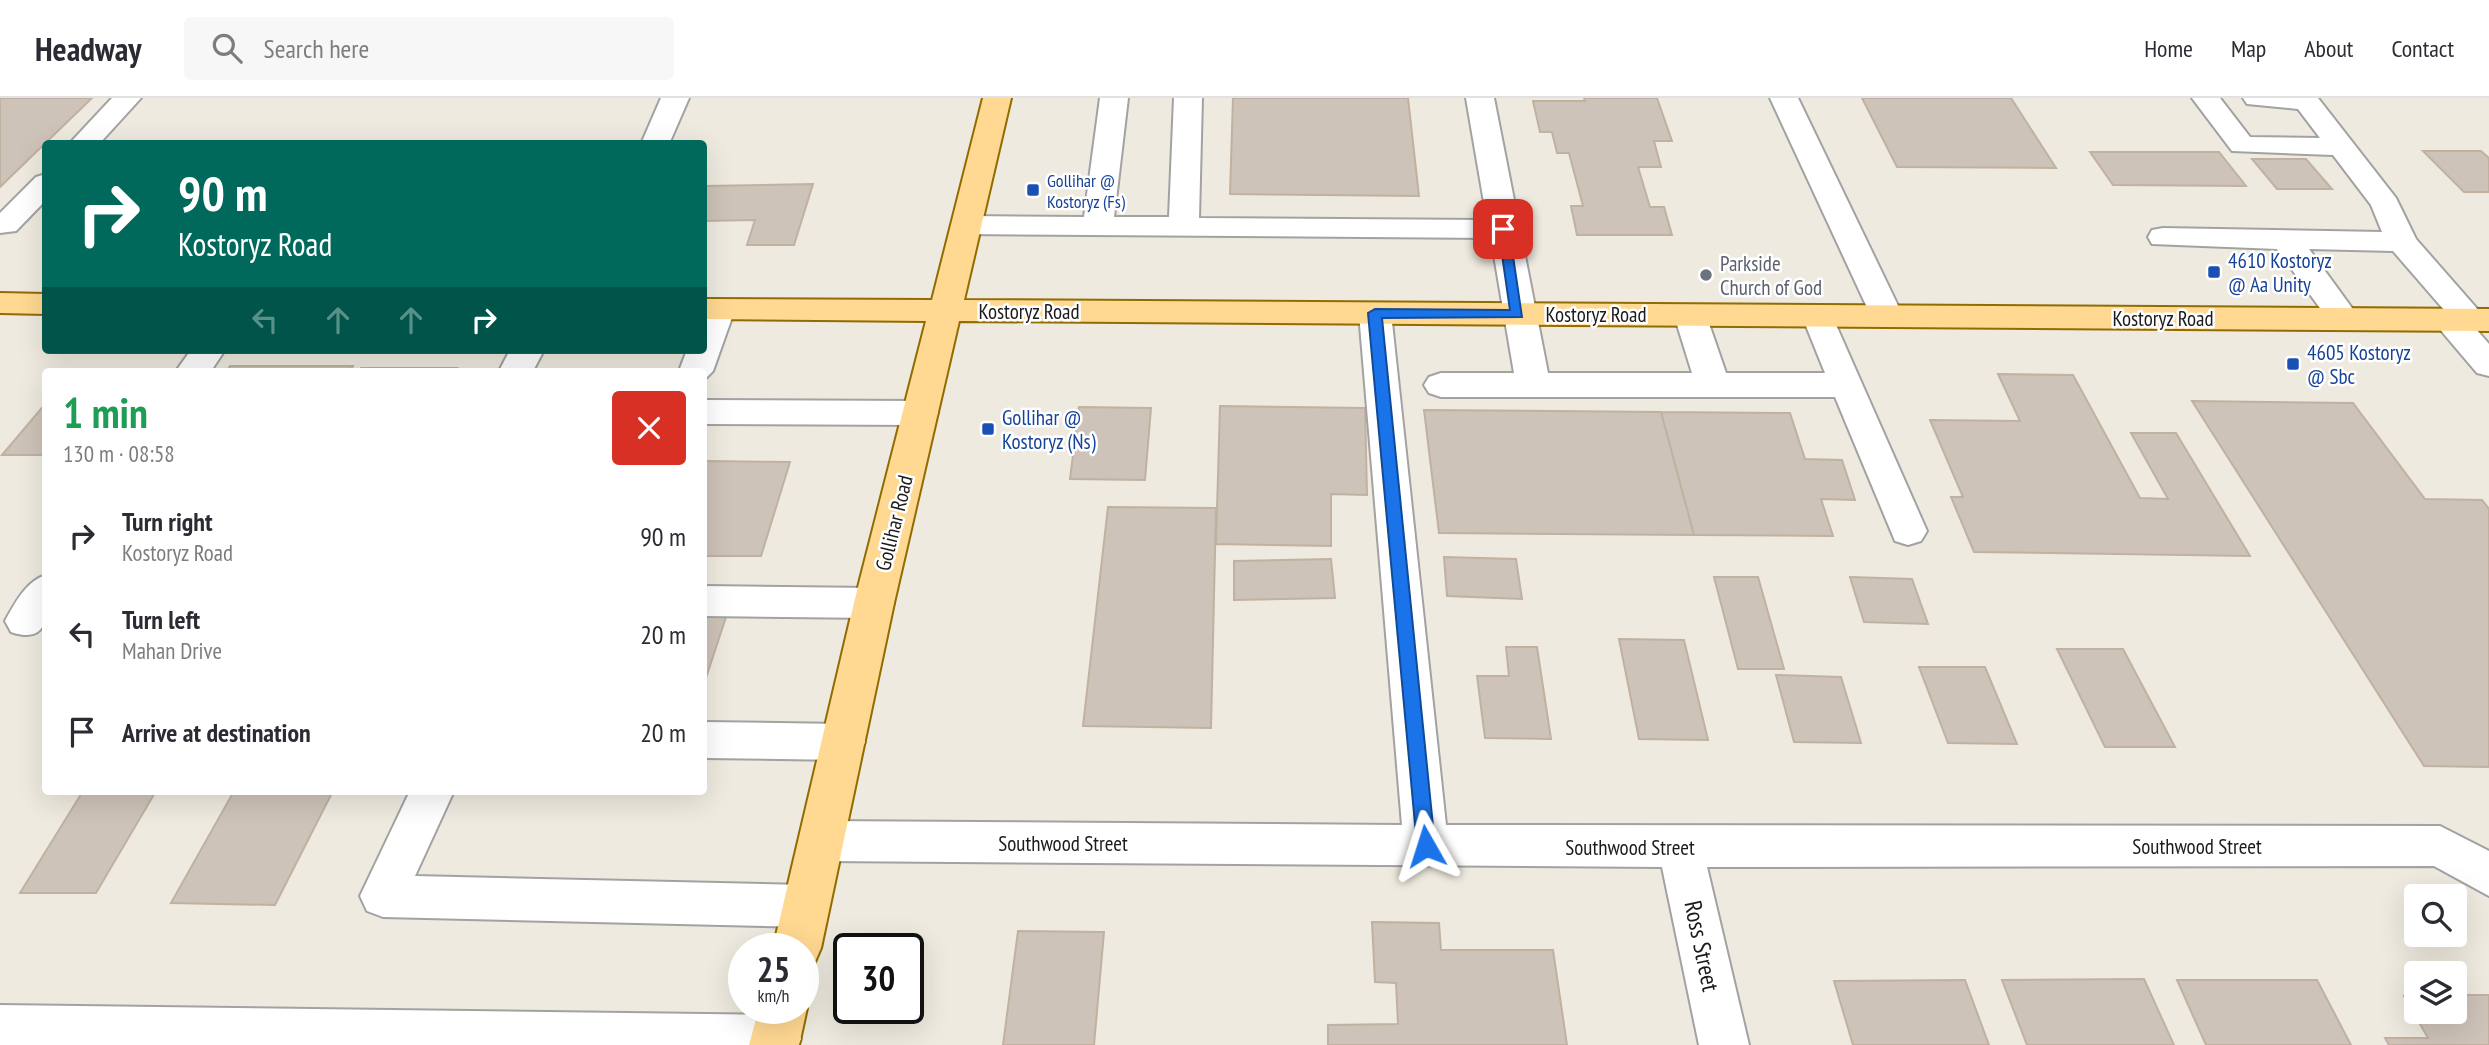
<!DOCTYPE html>
<html lang="en">
<head>
<meta charset="utf-8">
<style>
	body { margin:0; font-family:"PT Sans Narrow",sans-serif; background:#f7f7f7; color:#2b2b33; height:100vh; display:flex; flex-direction:column; font-size:26px; white-space:nowrap }
	* { box-sizing:border-box; margin:0 }
	p { font-size:23px; color:#7c7c81 }
	.icon { flex:none; width:38px; height:38px; fill:none; stroke:currentColor; stroke-width:2; stroke-linecap:round; stroke-linejoin:round }
	.map { position:relative; flex:1; overflow:hidden }
	.side { position:absolute; left:42px; top:270px; width:665px; height:427px; display:flex; flex-direction:column; background:#fff; border-radius:7px; box-shadow:0 7px 28px #0002 }
	.side>* { flex:none }
	.top-card { position:absolute; left:42px; top:42px; width:665px; height:214px; border-radius:7px; box-shadow:0 7px 28px #0002; background:#00695c; color:#fff; overflow:hidden }
	.fabs { position:absolute; left:2404px; top:786px; display:grid; gap:14px }
	.fabs a { display:grid; place-items:center; width:63px; height:63px; border-radius:7px; background:#fff; box-shadow:0 7px 28px #0002; font-size:35px }
	.speed { position:absolute; left:728px; top:835px; display:flex; gap:14px; font-size:35px; font-weight:700; text-align:center }
	.speed>* { display:grid; place-content:center; width:91px; height:91px; border-radius:50%; background:#fff; box-shadow:0 7px 28px #0002; line-height:1 }
	.speed small { font-size:18px; font-weight:400 }
	.speed .limit { border:4px solid #111; border-radius:10px; background:#fff; color:#111 }
	.pin { position:absolute; display:grid; place-items:center; width:60px; height:60px; color:#fff; margin:-30px; border-radius:14px; box-shadow:0 4px 10px #0006 }
	.me { position:absolute; width:77px; margin:-38px; rotate:354deg; stroke-linejoin:round; filter:drop-shadow(0 0 5px #0008) }
	.turn { display:flex; align-items:center; gap:24px; height:147px; padding:0 21px; font-size:32px }
	.turn .icon { width:91px; height:91px; stroke-width:2.5 }
	.turn b { display:block; font-size:49px; line-height:60px }
	.lanes { display:flex; align-items:center; height:66px; padding:0 21px; background:#0003; justify-content:center; gap:35px; direction:ltr }
	.lanes .off { opacity:.35 }
	.round { display:grid; place-items:center; flex:none; width:74px; height:74px; border-radius:7px; background:#f7f7f7 }
	.headline { display:flex; align-items:center; justify-content:space-between; height:119px; padding:0 21px }
	h1 { font-size:42px; font-weight:700; line-height:52px; color:#1e9e55 }
	ul { padding:0; list-style:none }
	li { display:flex; align-items:center; gap:21px; height:98px; padding:0 21px }
	li div { flex:1 }
	li b { display:block; font-size:26px }
	li em { font-style:normal }
	header { display:flex; align-items:center; gap:42px; box-sizing:border-box; height:98px; padding:0 35px; background:#fff; border-bottom:2px solid #e1e1e2 }
	header strong { font-size:33px }
	nav { display:flex; gap:38px; margin-inline-start:auto; font-size:24px }
	.search { width:490px; height:63px; background:#f7f7f7; display:flex; align-items:center; gap:18px; box-sizing:border-box; padding:0 24px; border-radius:7px; color:#7c7c81; font-size:26px }
	.map>svg:first-child { display:block }
</style>
</head>
<body>
<header>
<strong>Headway</strong>
<div class="search"><svg class="icon" aria-label="search" viewBox="0 0 24 24"><circle cx="10" cy="10" r="6"/><path d="M15 15l6 6"/></svg>Search here</div>
<nav><a>Home</a><a>Map</a><a>About</a><a>Contact</a></nav>
</header>
<div class="map">
<svg width="2489" height="947" viewBox="0 0 2489 947">
	<rect width="100%" height="100%" fill="#eeeadf"/>
	<!-- building -->
	<path fill="#cec3b8" stroke="#c0b1a0" stroke-width="2" d="M0,0H92L0,89Z
		M1233,0H1408L1419,98L1230,96Z
		M1584,0H1657L1672,43H1654L1661,69H1638L1650,109H1664L1672,137H1577L1571,108H1583L1569,55H1557L1552,34H1540L1533,3H1585Z
		M1862,0H2011L2056,70L1897,69Z
		M2423,53H2481L2489,60V94H2464Z
		M2090,54H2219L2246,88L2113,87Z
		M2252,61H2306L2332,91H2277Z
		M813,86L794,147H747L755,122L704,123V88Z
		M230,268H353L350,273H227Z
		M361,270H457L455,273H359Z
		M1998,276L2073,277L2140,400L2168,401L2131,335H2176L2250,458L1974,454L1951,399H1963L1930,322L2020,323Z
		M2192,303L2353,305L2425,401L2482,402L2489,411V669L2424,668Z
		M46,305V357H2Z
		M1220,308L1365,310L1367,397L1331,396V448L1216,446Z
		M1079,309L1151,310L1145,382L1070,381Z
		M1424,312L1661,314L1694,437L1439,435Z
		M1661,314L1790,315L1805,361L1842,362L1855,402L1821,401L1833,438L1694,437Z
		M704,363L790,364L761,458H704Z
		M1108,409L1216,410L1211,630L1083,628Z
		M1444,459L1516,461L1522,501L1447,498Z
		M1331,461L1335,500L1234,502V463Z
		M1714,479H1758L1784,571H1738Z
		M1850,479L1912,481L1928,526L1864,524Z
		M704,515L727,516L704,586Z
		M1619,541L1684,542L1708,642L1639,641Z
		M1506,549H1537L1551,641L1485,640L1477,578H1509Z
		M2057,551H2123L2175,649H2105Z
		M1919,569H1985L2017,646L1948,645Z
		M1776,577L1841,579L1861,645L1794,644Z
		M83,693H156L96,795H20Z
		M234,693H333L275,807L171,805Z
		M1372,824L1439,825L1441,852H1553L1567,947H1328V927L1398,926L1396,885L1375,884Z
		M1018,833L1104,834L1094,947H1003Z
		M2144,881L2174,947H2027L2002,882Z
		M1965,882L1989,947H1853L1834,883Z
		M2177,882H2317L2351,947H2206Z
		M2455,897H2489V947H2389L2385,940H2428L2404,898H2417V914H2455Z"/>
	<g fill="none" stroke-linecap="round" stroke-linejoin="round">
		<!-- minor casing -->
		<g stroke="#a2a2a2" stroke-width="4">
			<path id="minor" d="M112,0H141L99,46H69Z
				M661,0H689L669,46H641Z
				M1100,0H1128L1114,119H1169L1174,0H1202L1199,120L1487,122L1466,0H1494L1548,275H1692L1674,217L1679,210L1690,207L1701,210L1706,217L1726,275H1825L1802,218L1807,211L1818,208L1829,211L1927,433L1921,443L1908,447L1895,443L1835,299H1441L1429,295L1424,287L1429,279L1441,275H1514L1491,140L966,136L955,133L951,127L955,121L966,118L1084,119Z
				M1770,0H1798L1903,218L1898,225L1887,228L1876,225L1871,218Z
				M2192,0H2220L2250,39L2320,40L2298,11L2247,6L2243,0H2318L2396,100L2416,141L2487,222L2483,229L2476,231L2489,246V278L2477,275L2438,229L2434,222L2438,215L2445,213L2393,153L2309,151L2360,221L2355,228L2344,232L2333,228L2277,151L2152,146L2148,139L2152,132L2163,130L2382,134L2371,107L2333,57L2232,53Z
				M46,76V102L16,133L0,135V115L36,79Z
				M719,201L730,204L735,211L713,273L704,282V273H679L687,252H704V210L708,204Z
				M1375,205L1386,208L1391,215L1446,727L2440,728L2489,753V798L2434,768L1707,769L1749,947H1699L1662,769L821,763L805,757L799,743L805,729L821,723L1402,727L1359,215L1364,208Z
				M191,252H225L211,273H176Z
				M510,252H544L533,273H499Z
				M704,302L921,303L933,307L938,315L933,323L921,327L704,326Z
				M46,477C46,506 55,549 11,534L5,523C15,505 26,483 46,477Z
				M704,488L874,490L888,494L894,505L888,516L874,520L704,518Z
				M704,624L844,626L859,631L865,644L859,657L844,662L704,660Z
				M410,693H454L415,778L806,787L822,793L829,808L822,823L806,829L383,819L367,813L360,798Z
				M0,907L776,917L794,924L801,941L798,947H0Z"/>
		</g>
		<!-- major casing -->
		<g stroke="#916c00" stroke-width="4">
			<path id="major" d="M983,0H1011L964,202L2489,211V233L959,223L894,505L821,850L814,866L803,870V850H773L854,505L926,223L704,221V201L932,202Z
				M0,195L46,196V216L0,215Z
				M803,900L807,910L799,947H749L759,910H803Z"/>
		</g>
		<!-- minor -->
		<use href="#minor" fill="#fff" fill-rule="evenodd"/>
		<!-- major -->
		<use href="#major" fill="#ffd892" fill-rule="evenodd"/>
	</g>
	<!-- route -->
	<path fill="#1a73e8" stroke="#114b97" stroke-width="2" d="M1498,129L1509,131L1522,219L1382,220L1435,748L1433,753L1426,756L1419,753L1417,748L1368,215L1375,211L1510,212Z"/>
	<!-- markers -->
	<g fill="#1a4fb4" stroke="#fff" stroke-width="2.5">
		<rect x="1026" y="85" width="14" height="14" rx="3.5"/>
		<rect x="2207" y="167" width="14" height="14" rx="3.5"/>
		<rect x="2286" y="259" width="14" height="14" rx="3.5"/>
		<rect x="981" y="324" width="14" height="14" rx="3.5"/>
	</g>
	<circle fill="#6b7280" stroke="#fff" stroke-width="2.5" cx="1706" cy="177" r="7"/>
	<g text-anchor="middle" dominant-baseline="central" stroke-width="5" stroke-linejoin="round" paint-order="stroke">
		<!-- far-transit labels -->
		<g font-size="18" fill="#164399" stroke="#fff" text-anchor="start">
			<text x="1047" y="82">Gollihar @<tspan x="1047" dy="21">Kostoryz (Fs)</tspan></text>
		</g>
		<!-- transit labels -->
		<g font-size="21" fill="#164399" stroke="#fff" text-anchor="start">
			<text x="2228" y="162">4610 Kostoryz<tspan x="2228" dy="24">@ Aa Unity</tspan></text>
			<text x="2307" y="254">4605 Kostoryz<tspan x="2307" dy="24">@ Sbc</tspan></text>
			<text x="1002" y="319">Gollihar @<tspan x="1002" dy="24">Kostoryz (Ns)</tspan></text>
		</g>
		<!-- worship labels -->
		<g font-size="21" fill="#5b616d" stroke="#fff" text-anchor="start">
			<text x="1720" y="165">Parkside<tspan x="1720" dy="24">Church of God</tspan></text>
		</g>
		<!-- street labels -->
		<g font-size="21" fill="#1b1b1b" stroke="#fff">
			<text x="1029" y="213">Kostoryz Road</text>
			<text x="1596" y="216">Kostoryz Road</text>
			<text x="2163" y="220">Kostoryz Road</text>
			<text transform="translate(894 425) rotate(-76)">Gollihar Road</text>
			<text x="1063" y="745">Southwood Street</text>
			<text x="2197" y="748">Southwood Street</text>
			<text x="1630" y="749">Southwood Street</text>
		</g>
		<!-- near-street labels -->
		<g font-size="24" fill="#1b1b1b" stroke="#fff">
			<text transform="translate(1702 848) rotate(78)">Ross Street</text>
		</g>
	</g>
</svg>
<div class="fabs">
<a><svg class="icon" aria-label="search" viewBox="0 0 24 24"><circle cx="10" cy="10" r="6"/><path d="M15 15l6 6"/></svg></a>
<a><svg class="icon" aria-label="layers" viewBox="0 0 24 24"><path d="M12 4l9 5-9 5-9-5zM3 14l9 5 9-5"/></svg></a>
</div>
<div class="speed"><div>25<small>km/h</small></div><div class="limit">30</div></div>
<div class="pin" style="left:1503px;top:131px;background:#d93025"><svg class="icon" aria-label="arrive" viewBox="0 0 24 24"><path d="M6 21V4h12l-3 4 3 4H6"/></svg></div>
<svg class="me" style="left:1426px;top:748px" viewBox="-20 -20 40 40"><path d="M0-17L14 15 0 8-14 15z" fill="#1a73e8" stroke="#fff" stroke-width="4"/></svg>
<div class="top-card">
<div class="turn"><svg class="icon" aria-label="right" viewBox="0 0 24 24"><path d="M7 20v-9h11M14 6l5 5-5 5"/></svg><div><b>90 m</b>Kostoryz Road</div></div>
<div class="lanes"><svg class="icon off" aria-label="left" viewBox="0 0 24 24"><path d="M17 20v-9H6M10 6l-5 5 5 5"/></svg><svg class="icon off" aria-label="ahead" viewBox="0 0 24 24"><path d="M12 20V5M6 11l6-6 6 6"/></svg><svg class="icon off" aria-label="ahead" viewBox="0 0 24 24"><path d="M12 20V5M6 11l6-6 6 6"/></svg><svg class="icon" aria-label="right" viewBox="0 0 24 24"><path d="M7 20v-9h11M14 6l5 5-5 5"/></svg></div>
</div>
<section class="side">
<div class="headline"><div><h1>1 min</h1><p>130 m · 08:58</p></div><a class="round" style="background:#d93025;color:#fff"><svg class="icon" aria-label="close" viewBox="0 0 24 24"><path d="M6 6l12 12M18 6L6 18"/></svg></a></div>
<ul>
<li><svg class="icon" aria-label="right" viewBox="0 0 24 24"><path d="M7 20v-9h11M14 6l5 5-5 5"/></svg><div><b>Turn right</b><p>Kostoryz Road</p></div><em>90 m</em></li>
<li><svg class="icon" aria-label="left" viewBox="0 0 24 24"><path d="M17 20v-9H6M10 6l-5 5 5 5"/></svg><div><b>Turn left</b><p>Mahan Drive</p></div><em>20 m</em></li>
<li><svg class="icon" aria-label="arrive" viewBox="0 0 24 24"><path d="M6 21V4h12l-3 4 3 4H6"/></svg><div><b>Arrive at destination</b></div><em>20 m</em></li>
</ul>
</section>
</div>
</body>
</html>
